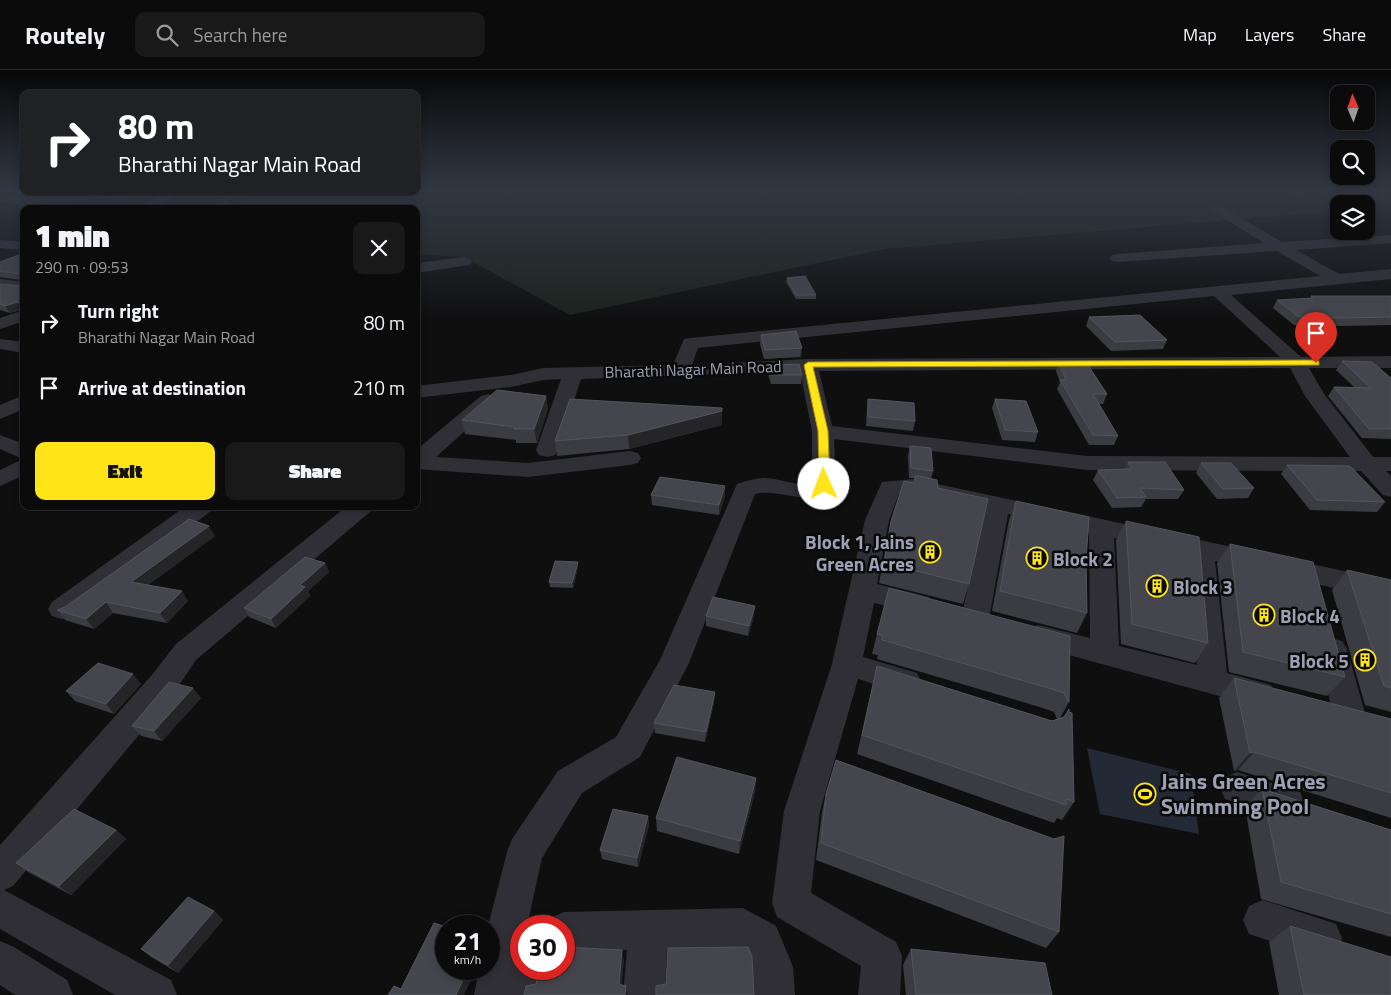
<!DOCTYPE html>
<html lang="en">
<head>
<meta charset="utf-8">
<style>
	body { margin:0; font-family:"Titillium Web",sans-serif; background:#19191a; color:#f1f3f6; height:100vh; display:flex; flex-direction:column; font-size:19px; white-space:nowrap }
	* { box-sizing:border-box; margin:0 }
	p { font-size:16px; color:#9a9b9d }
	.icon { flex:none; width:28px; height:28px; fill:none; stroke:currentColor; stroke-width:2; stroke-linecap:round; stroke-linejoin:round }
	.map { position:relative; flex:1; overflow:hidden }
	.details { position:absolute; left:20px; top:135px; width:400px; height:305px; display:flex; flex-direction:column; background:#0b0b0c; border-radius:10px; box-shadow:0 2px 8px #0003,0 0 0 1px #2b2b2d }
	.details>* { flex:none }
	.top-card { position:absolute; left:20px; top:20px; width:400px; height:105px; border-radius:10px; box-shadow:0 2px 8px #0003,0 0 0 1px #2b2b2d; background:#202124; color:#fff; overflow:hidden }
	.needle { width:32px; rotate:358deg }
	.buttons { position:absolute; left:1330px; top:15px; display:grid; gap:10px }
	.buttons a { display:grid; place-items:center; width:45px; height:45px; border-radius:10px; background:#0b0b0c; box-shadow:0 2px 8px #0003,0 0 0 1px #2b2b2d; font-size:25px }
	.speed { position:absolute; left:435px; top:845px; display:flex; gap:10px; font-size:25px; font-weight:700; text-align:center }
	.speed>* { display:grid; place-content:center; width:65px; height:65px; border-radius:50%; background:#0b0b0c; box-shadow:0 2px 8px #0003,0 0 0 1px #2b2b2d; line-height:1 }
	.speed small { font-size:12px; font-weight:400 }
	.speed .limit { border:8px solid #d22; background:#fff; color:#111 }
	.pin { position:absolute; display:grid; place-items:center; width:42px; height:42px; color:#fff; margin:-51px -21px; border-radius:50% 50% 50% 0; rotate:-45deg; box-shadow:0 0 5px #0007 }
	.pin .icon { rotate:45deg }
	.me { position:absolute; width:55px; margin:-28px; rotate:358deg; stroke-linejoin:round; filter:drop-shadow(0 0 4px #0008) }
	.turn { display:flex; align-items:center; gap:18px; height:105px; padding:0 15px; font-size:22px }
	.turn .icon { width:65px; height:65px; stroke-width:2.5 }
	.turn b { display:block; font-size:35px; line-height:42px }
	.round { display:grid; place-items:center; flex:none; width:52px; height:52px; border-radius:10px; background:#19191a }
	.overview { display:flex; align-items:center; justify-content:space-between; height:85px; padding:0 15px }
	h1 { font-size:30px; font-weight:800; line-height:38px }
	.action { display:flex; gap:10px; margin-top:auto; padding:10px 15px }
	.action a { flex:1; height:58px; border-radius:10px; background:#ffe418; color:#111; font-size:20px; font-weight:800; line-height:58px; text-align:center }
	.action a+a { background:#19191a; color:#f1f3f6 }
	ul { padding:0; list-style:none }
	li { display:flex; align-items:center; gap:15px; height:65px; padding:0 15px }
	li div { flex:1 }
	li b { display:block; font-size:19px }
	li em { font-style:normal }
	header { display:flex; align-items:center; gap:30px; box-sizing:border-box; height:70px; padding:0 25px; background:#0b0b0c; border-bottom:1px solid #2b2b2d }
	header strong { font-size:24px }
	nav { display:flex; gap:28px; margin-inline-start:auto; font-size:18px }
	.search { width:350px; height:45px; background:#19191a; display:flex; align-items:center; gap:12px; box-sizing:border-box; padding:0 18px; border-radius:10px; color:#9a9b9d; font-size:19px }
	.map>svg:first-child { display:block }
</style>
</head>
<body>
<header>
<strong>Routely</strong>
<div class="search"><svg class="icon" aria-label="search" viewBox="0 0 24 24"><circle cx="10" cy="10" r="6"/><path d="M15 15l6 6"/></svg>Search here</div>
<nav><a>Map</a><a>Layers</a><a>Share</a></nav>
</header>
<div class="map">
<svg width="1391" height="925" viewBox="0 0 1391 925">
	<rect width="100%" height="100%" fill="#0f0f10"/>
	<!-- green -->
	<path fill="#1b231d" d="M416,120H1381L1377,138L1366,139V134H1339V141L885,179L570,245L464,187L416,184V139H250L242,134L268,121Z"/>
	<!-- water -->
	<path fill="#242a35" d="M1087,678L1191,704L1199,764L1100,744Z"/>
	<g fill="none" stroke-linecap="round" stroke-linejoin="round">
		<!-- minor -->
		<path fill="#302f36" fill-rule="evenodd" d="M96,121H150L144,125L26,135L0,131V123L26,127Z
			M165,121H203V122L197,126L176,125L156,139H141Z
			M1294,121L1391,123V131L1290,128L1288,125L1290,122Z
			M224,129L230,133L225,139H210L219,130Z
			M1219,135L1282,172L1391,165V173L1296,180L1339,204L1391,199V209L1231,225L1301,287L1391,286V298H1309L1324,324L1373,387H1391V401H1386L1391,406V427L1383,425L1361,401L1087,400L834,369L836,414C817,442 780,417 755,424L689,593L640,687L582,723L542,788L527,856H521V899H543L539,925H474L479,899H489L488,856L507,782L512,769L558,701L616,667L660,590L737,414C746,411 755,408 764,408C780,408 798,418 812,411V361L800,301L581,309L558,380L555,385L547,387L539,385L536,380L561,309L543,310L511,317L416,328V316L511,305L543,298L673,295L684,269L690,268L1320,206L1277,181L1117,192L1112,191L1110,188L1112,185L1117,184L1264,173L1214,142L1212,139L1214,136ZM1214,226L1280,287L808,289L692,295L698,278ZM1290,298L1305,326L1350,387L1087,386L832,356L819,301Z
			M0,170L24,172V180L0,178Z
			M464,187L469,189L472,192L469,195L416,203V193Z
			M0,209L24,212V222L0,219Z
			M24,240V251L0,259V248Z
			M0,269L24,272V283L0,279Z
			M488,324L495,326L498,330L495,334L436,387L528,393L630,381L638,383L641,388L638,393L630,395L528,407L416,399V380L481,326Z
			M24,325V339L0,349V335Z
			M0,365L24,374V405L0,416V400L23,389L0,379Z
			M914,409L1391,511V531L1215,491L1227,603L1271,615L1275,624L1271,633L1260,637L1028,574L1024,566L1028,558L1038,555L1090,568L1089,463L1008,444L989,549L985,557L975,560L965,557L961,549L985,439L914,423L899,424L889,450L877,514L929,527L933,534L929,541L919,544L874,533L863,587L917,603L921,612L917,621L906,624L858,609L820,741L811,823L896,872L902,886L900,925H858L861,896L777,847L772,833L784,741L832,594L865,450L882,412ZM1114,468L1189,485L1197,595L1119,576Z
			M186,436H215L211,441L72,546L62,549L52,546L48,539L52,532Z
			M347,436H375L371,441L196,590L173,624L13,816L4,820L171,910L177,925H115L0,859V775L151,606L176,574Z
			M1332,568L1342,571L1347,579L1366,647L1361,657L1350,660L1339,657L1334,647L1317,579L1322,571Z
			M1237,702L1300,722L1305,734L1300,746L1288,750L1225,729L1220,718L1225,707Z
			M1263,830L1336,854L1342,868L1336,882L1322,888L1249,864L1243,850L1249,836Z
			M743,838L776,856L793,897L795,925H753C753,906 756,890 738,878L667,879L665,925H623L627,880L564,882V856H547L550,848L564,842Z
			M0,871L14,877L67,910L73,925H15L0,915Z"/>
	</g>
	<!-- wall -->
	<path fill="#3a3c41" d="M0,120H24V121H31L22,124L0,121V122Z
		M24,178V245L21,240L10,243L0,240V214L21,216V210L0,207V192L21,184Z
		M787,208L816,225V229H796L786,212Z
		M1311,226H1391V255L1339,256L1294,255L1273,238L1277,230L1310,228Z
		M1089,247L1167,270L1163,279L1111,281L1086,256Z
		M761,265L802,278L801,287L764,289L760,274Z
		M1342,291L1391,308V369L1362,368L1328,326L1334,317H1354L1336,300Z
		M1059,292L1107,324L1103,334H1099L1118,366L1114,375H1089L1057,319L1060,312L1056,301Z
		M769,295L802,305L801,314H771L768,304Z
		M546,326L548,339L537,373H516V370L465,364L462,350Z
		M868,329L915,351L913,361L866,356L867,338Z
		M995,329L1038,362L1035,372L1002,370L992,338Z
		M722,341V355L629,379L557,386L555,371Z
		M910,376L933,401L931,409L938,418L969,514L963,534L879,513L891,451L913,413L914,408H909L908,386Z
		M1128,392L1184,420L1178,429H1146L1141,437L1112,438L1093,410L1098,400H1124Z
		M1201,393L1254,418L1248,428L1217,429L1196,403Z
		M1287,395L1385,432L1377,442L1310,440L1281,404Z
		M651,425L725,426L719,445L652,435Z
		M1016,431L1086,490L1087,543L1077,563L992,541L1009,450Z
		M1126,451L1208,573L1195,593L1121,574L1116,470Z
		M215,466L148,515L188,531L167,553L113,543L94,559L65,550L57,540L65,537Z
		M1230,474L1345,607L1327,626L1229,602L1217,493Z
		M578,492V497L573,518L550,517L549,512Z
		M325,493L329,502L308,521L310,526L276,558L249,547L244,538Z
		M1347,500L1391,510V642L1365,635L1332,520Z
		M706,546H754L748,566L706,556Z
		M877,564L1070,566L1069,632L1060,648L1074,732L1062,750L1057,748L1054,753L857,684L877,596L1052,651L1057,649L1054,642L1043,638L877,589L878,585L872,584Z
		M1234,608L1391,649V748L1238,700L1234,701L1219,628Z
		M141,614L114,644L75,631L66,621Z
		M715,622L714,632L705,672L655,663L654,653Z
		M201,628L162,671L141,666L132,656Z
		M756,708L755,722L739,784L657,761L656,748Z
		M1262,719L1391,760V867L1261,829L1245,737Z
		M826,724L1059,862L1046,878L816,790L822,742Z
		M648,746L649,755L638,797L602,789L600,780Z
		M116,760L126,769L71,825L28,802L16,793Z
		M214,841L223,850L178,903L151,887L141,879Z
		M1290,856L1391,925H1279L1269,872Z
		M911,879L1052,925H906L903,895Z"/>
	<!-- shaded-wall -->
	<path fill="#252528" d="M21,120H24V121H31L22,124L19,121Z
		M21,231L24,239L10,243L5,236Z
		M802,278L801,287L800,288L801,279Z
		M546,326L548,339L537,373L534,359Z
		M722,341V355L629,379L628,365Z
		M725,416V426L719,445V435Z
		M209,456L215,466L138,522L131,512Z
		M578,492V497L573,518L572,513Z
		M325,493L329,502L308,521L310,526L276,558L271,549L300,515Z
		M182,521L188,531L167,553L160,543Z
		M106,532L113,543L94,559L86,549Z
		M755,536L754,546L748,566L749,556Z
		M133,604L141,614L114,644L106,634Z
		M193,618L201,628L162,671L154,661Z
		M715,622L714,632L705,672L706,662Z
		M1254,682L1238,700L1234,701L1250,683Z
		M756,708L755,722L739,784L740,771Z
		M648,746L649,755L638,797L637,788Z
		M116,760L126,769L71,825L59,816Z
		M214,841L223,850L178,903L168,895Z
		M622,880L624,892L621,925L619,914Z
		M468,899H476L464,925H456Z
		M626,916L628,925H625Z"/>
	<!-- building -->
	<path fill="#45464d" stroke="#53545d" d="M24,178V242L21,241V231L5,236L0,234V214L21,216V204L0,201V192L21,184L22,179Z
		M805,206L816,225H796L787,208Z
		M1311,226H1391V247L1344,248L1299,247L1277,230L1314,228Z
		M1140,245L1167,270L1115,272L1089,247Z
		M796,261L802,278L765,280L761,265Z
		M1342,291L1372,292L1391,308V359H1369L1334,317L1371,318Z
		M1059,292H1086L1107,324H1093L1118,366L1093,365L1060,310H1066Z
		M799,294L802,305H771L769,295Z
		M497,320L546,326L534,359H514V357L462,350Z
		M570,329L722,338V341L628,365L555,371Z
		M868,329L914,333L915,351L868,347Z
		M995,329L1026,331L1038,362L1005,360Z
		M910,376L931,378L933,401L911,398Z
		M1128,392H1165L1184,420L1140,418L1146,427L1117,428L1098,400L1132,399Z
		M1201,393H1231L1254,418L1223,419Z
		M1287,395L1350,396L1385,432L1317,430Z
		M915,406H919L937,410L938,418L988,429L969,514L884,493L891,451L904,411L915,413Z
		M660,407L725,416L719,435L651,425Z
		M1016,431L1089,447L1086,490L1087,543L1000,521Z
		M189,449L209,456L131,512L182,521L160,543L106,532L86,549L57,540L65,537Z
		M1126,451L1199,467L1208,573L1132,554Z
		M1230,474L1313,492L1345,607L1243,582Z
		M305,487L325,493L300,515L305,517L271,549L244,538Z
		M555,491L578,492L572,513L549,512Z
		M1347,500L1391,510V618L1384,616Z
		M889,518L1070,566L1069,632L1064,623L1052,619L882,570L883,566L877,564Z
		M713,527L755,536L749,556L706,546Z
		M98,593L133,604L106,634L66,621Z
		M877,596L1052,651L1064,647L1069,639V642L1072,643L1074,732L1066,729V735L862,665Z
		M1234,608L1391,649V723L1254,682L1250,683Z
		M169,612L193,618L154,661L132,656Z
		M674,615L715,622L706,662L654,653Z
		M677,687L756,708L740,771L656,748Z
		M836,690L1054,769L1064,766L1059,862L821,773L826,724Z
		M1262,719L1391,760V844L1281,812Z
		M74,739L116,760L59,816L16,793Z
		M613,739L648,746L637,788L600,780Z
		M188,827L214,841L168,895L141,879Z
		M434,853L446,857V899H468L456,925H388L394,916L401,919Z
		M1290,856L1391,887V925H1304Z
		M564,877L622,880L619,914L626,916L625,925H524L526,916L536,914L539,899H564Z
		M748,877L752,887L754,925H656V916L666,914L668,878Z
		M911,879L1045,893L1052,925H916Z"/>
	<!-- sky -->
	<linearGradient id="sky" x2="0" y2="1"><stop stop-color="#080809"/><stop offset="0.48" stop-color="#313742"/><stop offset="1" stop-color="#313742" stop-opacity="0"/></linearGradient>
	<rect width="1391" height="250" fill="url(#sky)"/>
	<!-- route -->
	<path fill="#ffe418" stroke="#a69410" d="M1316,290L1319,291V295L813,297L828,361L830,414L824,417L819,414L818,361L804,295L808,292Z"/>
	<!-- icons -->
	<defs>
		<g id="building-ring" transform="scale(1.125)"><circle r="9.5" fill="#0a0a0b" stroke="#ffe418" stroke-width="1.5"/><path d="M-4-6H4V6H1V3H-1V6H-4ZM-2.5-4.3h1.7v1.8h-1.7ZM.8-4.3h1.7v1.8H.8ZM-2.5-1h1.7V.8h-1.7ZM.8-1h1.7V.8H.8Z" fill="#ffe418"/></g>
		<g id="stadium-ring" transform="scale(1.125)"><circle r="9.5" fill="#0a0a0b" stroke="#ffe418" stroke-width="1.5"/><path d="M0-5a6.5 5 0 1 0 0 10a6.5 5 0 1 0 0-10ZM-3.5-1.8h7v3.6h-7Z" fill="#ffe418"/></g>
	</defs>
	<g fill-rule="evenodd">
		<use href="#building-ring" x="930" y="482"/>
		<use href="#building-ring" x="1037" y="488"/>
		<use href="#building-ring" x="1157" y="516"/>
		<use href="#building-ring" x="1264" y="545"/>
		<use href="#building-ring" x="1365" y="590"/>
		<use href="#stadium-ring" x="1145" y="724"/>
	</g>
	<g text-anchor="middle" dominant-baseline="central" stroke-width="5" stroke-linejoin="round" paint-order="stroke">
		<!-- far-street labels -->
		<g font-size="16" fill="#9ea0b3" stroke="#0a0a0b">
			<text transform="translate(693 299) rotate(-2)">Bharathi Nagar Main Road</text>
		</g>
		<!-- poi labels -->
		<g font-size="19" font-weight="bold" fill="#9ea0b3" stroke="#0a0a0b" text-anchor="start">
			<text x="914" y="471" text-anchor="end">Block 1, Jains<tspan x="914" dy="22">Green Acres</tspan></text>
			<text x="1053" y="488">Block 2</text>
			<text x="1173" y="516">Block 3</text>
			<text x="1280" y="545">Block 4</text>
			<text x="1349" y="590" text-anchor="end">Block 5</text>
		</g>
		<!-- near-poi labels -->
		<g font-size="22" font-weight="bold" fill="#9ea0b3" stroke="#0a0a0b" text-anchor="start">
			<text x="1161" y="711">Jains Green Acres<tspan x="1161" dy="25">Swimming Pool</tspan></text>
		</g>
	</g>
</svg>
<div class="buttons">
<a><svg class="needle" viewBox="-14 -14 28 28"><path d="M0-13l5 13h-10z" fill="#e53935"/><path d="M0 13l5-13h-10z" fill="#9a9b9d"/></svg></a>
<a><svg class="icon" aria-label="search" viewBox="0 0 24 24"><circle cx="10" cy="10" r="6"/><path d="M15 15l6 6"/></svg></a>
<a><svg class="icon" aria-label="layers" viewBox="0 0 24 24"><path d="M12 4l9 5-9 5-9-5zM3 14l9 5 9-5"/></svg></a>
</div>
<div class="speed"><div>21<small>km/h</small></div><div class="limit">30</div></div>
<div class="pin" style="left:1316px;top:293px;background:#d93025"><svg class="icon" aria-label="arrive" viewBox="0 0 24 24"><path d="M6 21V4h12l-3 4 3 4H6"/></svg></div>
<svg class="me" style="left:824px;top:414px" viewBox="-20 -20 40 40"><circle r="19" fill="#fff"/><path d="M0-13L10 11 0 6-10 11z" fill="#ffe418"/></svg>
<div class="top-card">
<div class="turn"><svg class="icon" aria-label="right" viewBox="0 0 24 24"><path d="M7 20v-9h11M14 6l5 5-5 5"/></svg><div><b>80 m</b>Bharathi Nagar Main Road</div></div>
</div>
<section class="details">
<div class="overview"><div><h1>1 min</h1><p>290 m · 09:53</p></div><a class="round"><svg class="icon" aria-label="close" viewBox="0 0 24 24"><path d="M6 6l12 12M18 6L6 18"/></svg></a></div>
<ul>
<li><svg class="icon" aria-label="right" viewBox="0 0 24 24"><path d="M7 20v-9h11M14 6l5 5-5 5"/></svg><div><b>Turn right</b><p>Bharathi Nagar Main Road</p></div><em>80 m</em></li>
<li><svg class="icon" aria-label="arrive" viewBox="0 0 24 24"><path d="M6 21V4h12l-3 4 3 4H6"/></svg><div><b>Arrive at destination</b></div><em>210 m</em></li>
</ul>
<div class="action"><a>Exit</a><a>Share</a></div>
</section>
</div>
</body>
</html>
